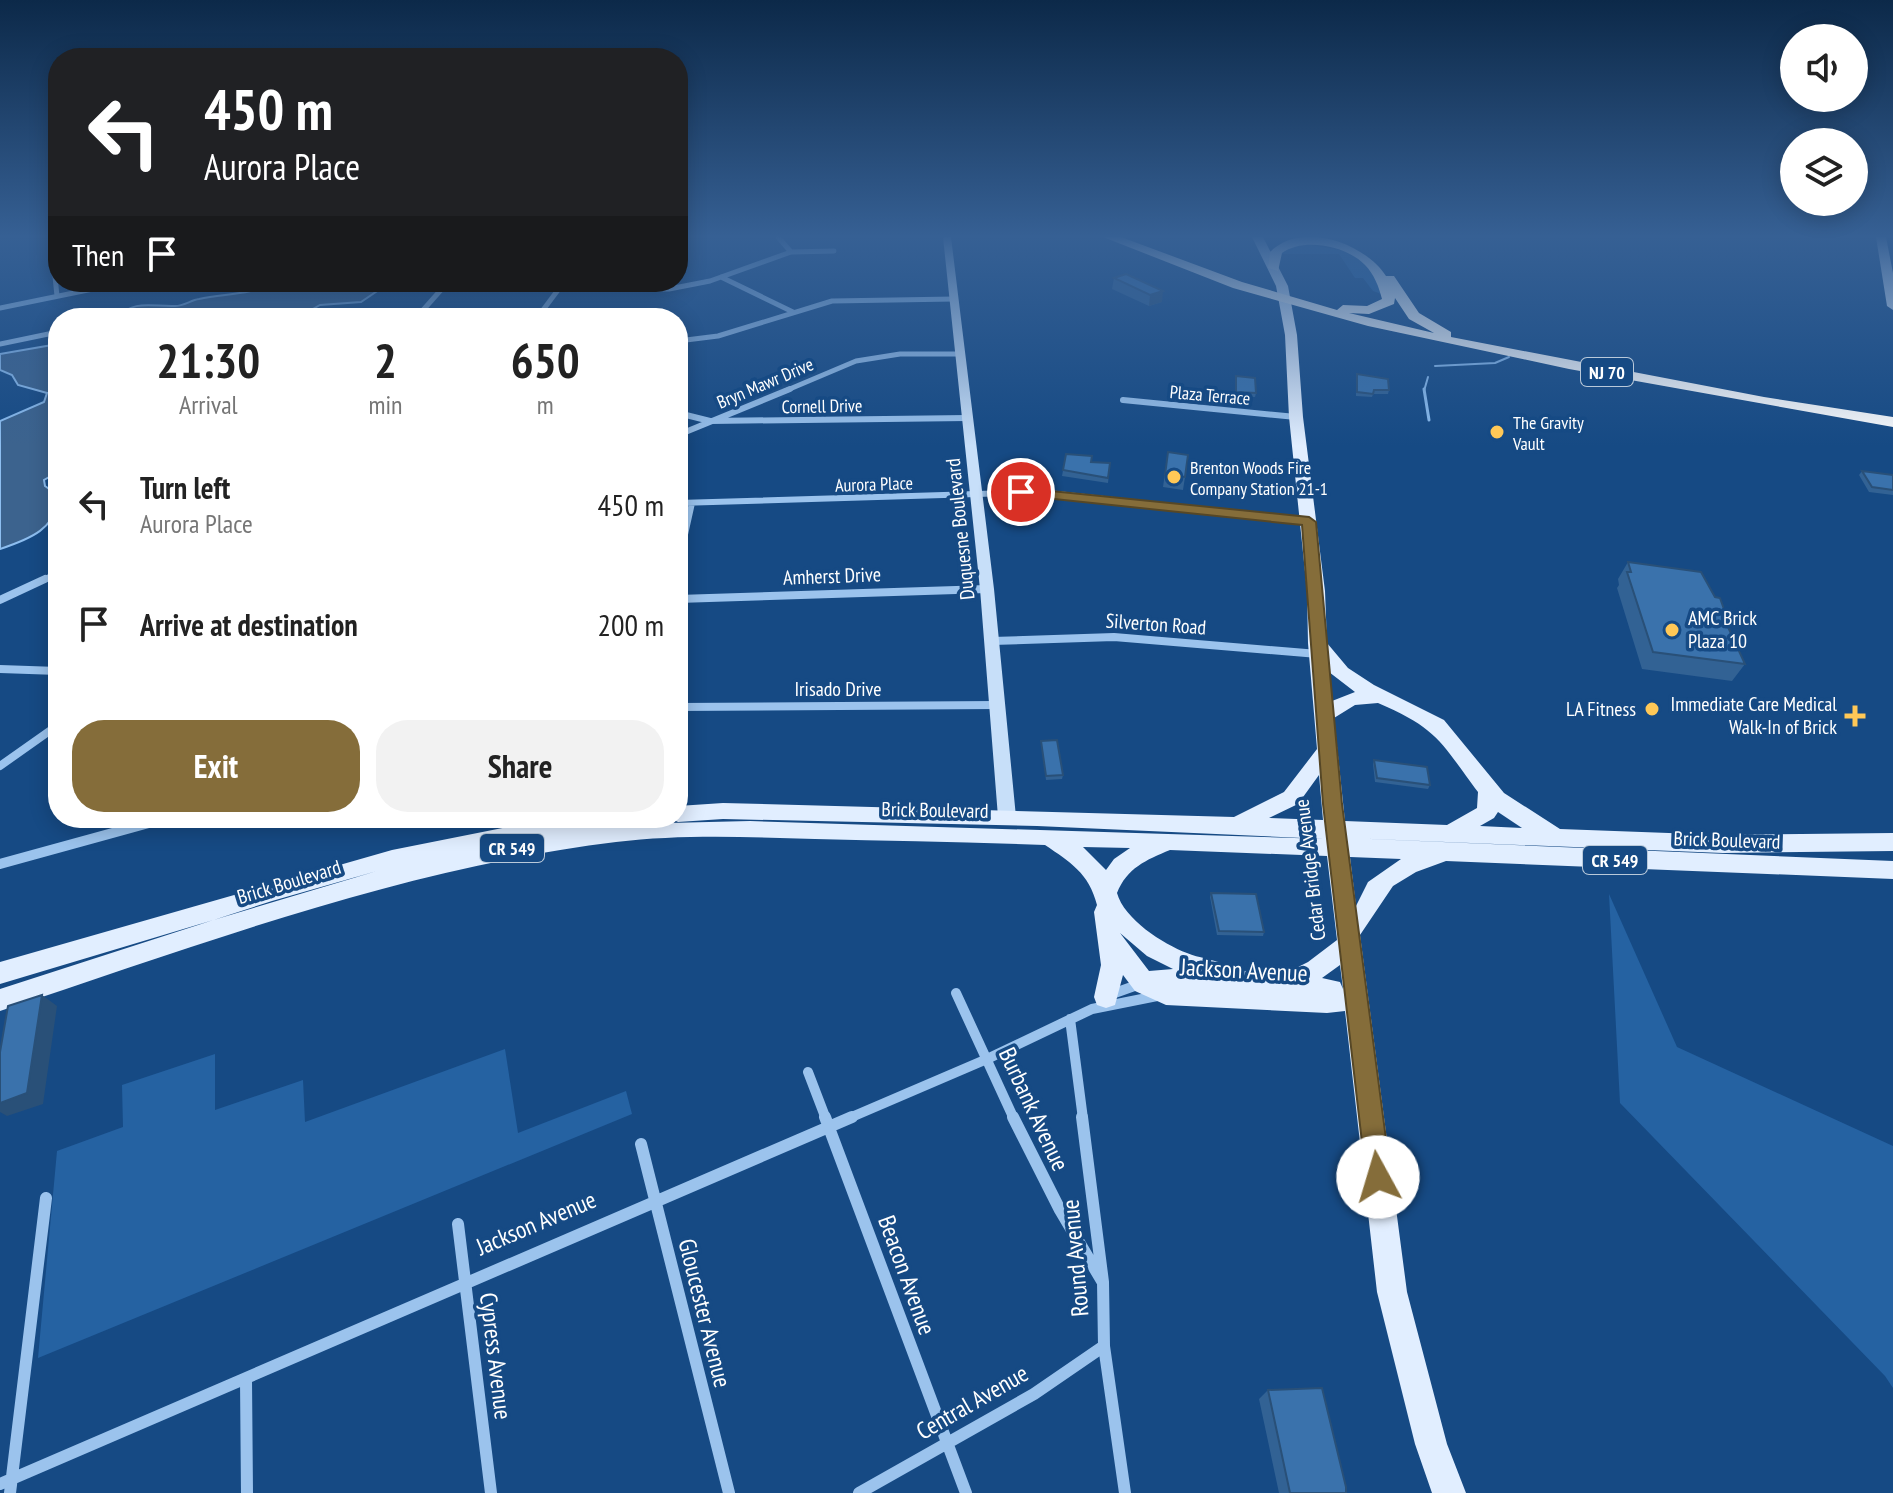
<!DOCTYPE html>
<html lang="en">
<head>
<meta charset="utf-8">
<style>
	body { margin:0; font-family:"PT Sans Narrow",sans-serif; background:#f2f2f2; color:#222; height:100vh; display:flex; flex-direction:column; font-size:30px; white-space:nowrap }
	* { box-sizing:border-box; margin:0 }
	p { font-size:26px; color:#767676 }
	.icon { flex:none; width:44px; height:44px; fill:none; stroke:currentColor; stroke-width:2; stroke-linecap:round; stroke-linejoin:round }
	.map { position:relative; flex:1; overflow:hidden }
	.panel { position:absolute; left:48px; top:308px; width:640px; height:520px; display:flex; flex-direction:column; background:#fff; border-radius:32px; box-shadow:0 4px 20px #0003 }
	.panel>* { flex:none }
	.banner { position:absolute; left:48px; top:48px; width:640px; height:244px; border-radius:32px; box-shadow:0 4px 20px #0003; background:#202124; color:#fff; overflow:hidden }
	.buttons { position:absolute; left:1780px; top:24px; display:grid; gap:16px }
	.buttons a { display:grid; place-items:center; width:88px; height:88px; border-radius:50%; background:#fff; box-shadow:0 4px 20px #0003; font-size:40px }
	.pin { position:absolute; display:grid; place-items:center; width:68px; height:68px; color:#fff; margin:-34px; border:4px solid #fff; border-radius:50%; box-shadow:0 2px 8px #0007 }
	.me { position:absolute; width:88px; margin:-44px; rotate:354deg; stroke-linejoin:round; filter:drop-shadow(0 0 6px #0008) }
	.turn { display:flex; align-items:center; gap:28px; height:168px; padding:0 24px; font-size:36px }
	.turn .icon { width:104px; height:104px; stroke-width:2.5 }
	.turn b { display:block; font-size:56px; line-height:68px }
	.then { display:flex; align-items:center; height:76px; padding:0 24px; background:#0003; gap:16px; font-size:30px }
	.eta { display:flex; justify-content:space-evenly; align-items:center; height:136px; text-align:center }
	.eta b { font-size:48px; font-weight:800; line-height:56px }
	.cta { display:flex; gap:16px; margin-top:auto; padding:16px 24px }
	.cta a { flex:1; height:92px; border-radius:32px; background:#856d3a; color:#fff; font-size:32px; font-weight:800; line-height:92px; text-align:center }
	.cta a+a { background:#f2f2f2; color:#222 }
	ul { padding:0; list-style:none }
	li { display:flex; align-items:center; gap:24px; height:120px; padding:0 24px }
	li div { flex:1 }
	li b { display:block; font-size:30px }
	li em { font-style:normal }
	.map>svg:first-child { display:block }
</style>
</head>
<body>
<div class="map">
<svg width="1893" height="1493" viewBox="0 0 1893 1493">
	<rect width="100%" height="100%" fill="#164a84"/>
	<!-- green -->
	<path fill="#2562a2" d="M1304,244L1346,251L1368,265L1384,295L1373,291L1363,278H1355L1339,254H1281L1284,249Z
		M1609,894L1677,1047L1893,1146V1388L1885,1376L1620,1103Z
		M505,1049L518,1133L626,1091L632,1114L38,1358L57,1151L123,1127L122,1085L215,1054V1110L303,1080L305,1122Z"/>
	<!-- water -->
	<path fill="#3c638e" stroke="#8dbef0" stroke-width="2" d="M273,282H378L380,289L361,302L320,305L297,318H117C133,299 153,307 175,306C184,306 191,300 199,299C225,293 250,296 273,282Z
		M58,344V472L44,480L45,486L56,494C61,528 27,540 0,549V421L44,402L47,393L18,385L12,375L0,370V354Z"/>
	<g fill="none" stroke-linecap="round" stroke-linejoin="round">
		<!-- stream-far1 -->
		<path stroke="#8dbef0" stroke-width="2" d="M1435,366L1495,363L1509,357
			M1424,391L1428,377"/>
		<!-- stream -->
		<path stroke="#8dbef0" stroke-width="3" d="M1424,389L1429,420"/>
		<!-- street-far4 -->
		<path stroke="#9bc3ed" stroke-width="5" d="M51,237L57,296
			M778,237L791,252
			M721,277L793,312
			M560,288L669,289L710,281L791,252L834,251
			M0,308L127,282
			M416,318L448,282
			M537,318L564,282
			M678,341L718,336L832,301L954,299
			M0,344L58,332
			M785,391L856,361L900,354H959"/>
		<!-- street-far3 -->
		<path stroke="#9bc3ed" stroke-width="6" d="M1123,400L1296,417
			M678,413L710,421L967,418
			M678,435L790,389
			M678,503L1039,492L1307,521
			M678,566L692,503
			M41,581L58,573"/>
		<!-- street-far2 -->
		<path stroke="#9bc3ed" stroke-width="8" d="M678,599L987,589
			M0,600L45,579
			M992,641L1114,637L1318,654
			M0,669L58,671
			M678,707L997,705
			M0,766L58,725
			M160,820L167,818"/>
		<!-- street-far1 -->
		<path stroke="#9bc3ed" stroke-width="10" d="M0,864L167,818
			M956,993L1014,1119
			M1112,994L1140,984
			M1070,1019L1083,1119
			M808,1072L826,1119
			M847,1119L987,1059L1092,1009L1157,996"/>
		<!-- street -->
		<path stroke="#9bc3ed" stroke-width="12" d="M825,1117L966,1493
			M1013,1117L1060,1210L1102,1281
			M1082,1117L1103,1282L1104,1346L1125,1493
			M641,1144L729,1493
			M458,1224L491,1493
			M246,1380L247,1493
			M0,1484L852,1117
			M10,1493L46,1198
			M859,1493L1034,1394L1104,1346"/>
		<!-- secondary -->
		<path fill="#c7dff9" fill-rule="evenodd" d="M943,237H951L994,589L1016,817L1013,822H1001L998,817L980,589Z"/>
		<!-- primary -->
		<path fill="#e1eeff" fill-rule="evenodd" d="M1252,237H1263L1288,286L1297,335L1303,417L1325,591L1327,643L1348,668L1374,685L1444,720L1504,793L1560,829L1723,835L1893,833V851L1723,853L1347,838L1893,861V879L1446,861L1416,872L1393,886L1360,935L1407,1292L1447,1444L1466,1493H1432L1415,1444L1377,1292L1345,1011L1327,1013L1166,1005L1135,991L1123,975L1115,1005L1106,1008L1097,1005L1094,997L1101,965L1094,912L1097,905C1089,873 1070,862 1045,845C968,842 892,841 815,839C750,837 681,834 616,842C404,868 202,944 0,1011V989L272,901L377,871L0,984V962L392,850L553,818H632L627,824L750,821L1325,839L1037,826L723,819L678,822L670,818H678V806L723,803L1234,817L1284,792L1317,749L1308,643L1307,591L1289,417L1285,335L1276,286ZM1329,672L1355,692L1332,701ZM1378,703C1439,729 1441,743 1478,792L1477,808L1447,825L1345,821L1334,718L1355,705ZM1319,775L1323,820L1269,818L1298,804ZM1498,812L1522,828L1480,826L1494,818ZM1083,847L1130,848L1114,859L1106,870ZM1170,850L1327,856L1337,940L1308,962L1286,973L1227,970L1224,964C1212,959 1199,958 1187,953C1163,944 1124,919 1117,893C1127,868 1146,860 1170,850ZM1350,857L1401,859L1368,882L1356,906ZM1120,933L1147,956L1173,969L1149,971ZM1340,965L1343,989L1340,982L1322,978Z
			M1876,237H1886L1893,273V310L1887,306Z"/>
		<!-- highway -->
		<path fill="#fff" fill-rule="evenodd" d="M1103,237H1121L1242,282L1337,310L1343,305L1367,306L1382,299C1379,287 1374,274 1365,265C1347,246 1304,237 1282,253L1278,271L1268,268L1270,252C1301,220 1365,243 1386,276H1394L1419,313L1451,332V337L1764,397L1893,417V427L1569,369L1368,326L1233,288ZM1395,298L1409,319L1434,333L1349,313L1369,314L1394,304Z"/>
	</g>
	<!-- wall -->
	<path fill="#326294" d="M1126,274L1162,302L1149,306L1112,289L1114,278Z
		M1357,374L1389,390L1388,394H1373L1372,397L1356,396V378Z
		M1236,376L1256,393L1255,397L1235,396Z
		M1168,452L1185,477L1183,490L1163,487Z
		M1066,454L1091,462L1110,463L1108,483L1062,476Z
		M1862,471L1893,475V495L1869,492L1859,475Z
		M1628,562L1726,615L1724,618L1745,664L1732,681L1642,669L1617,588L1619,585L1618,579Z
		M1041,741L1063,775L1062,779L1046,780Z
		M1374,760L1430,785L1428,789L1375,782L1373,764Z
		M1211,893L1264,932L1263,936L1217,935L1210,897Z
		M1268,1390L1346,1493H1279L1259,1399Z"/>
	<!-- shaded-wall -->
	<path fill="#295078" d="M1163,291L1162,302L1149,306L1150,295Z
		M42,995L57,1006L43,1104L7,1116L0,1112V1103Z"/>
	<!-- building -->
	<path fill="#3a72ac" stroke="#295078" stroke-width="2" d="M1126,274L1163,291L1150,295L1114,278Z
		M1357,374L1388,379L1389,390H1374L1373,394L1357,392Z
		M1236,376L1255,378L1256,393L1236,392Z
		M1168,452L1188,455L1185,477L1165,475Z
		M1066,454L1092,456L1091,462L1110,463L1108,478L1063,470Z
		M1862,471L1893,475V490L1872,487Z
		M1628,562L1701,572L1715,597L1720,598L1726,615L1722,614L1745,664L1653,652L1627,572H1631Z
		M1057,740L1063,775L1046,776L1041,741Z
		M1374,760L1427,767L1430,785L1377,778Z
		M1211,893L1256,894L1264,932L1219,931Z
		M42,995L27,1093L0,1103V1052L8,1006Z
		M1322,1388L1346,1487V1493H1290L1268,1390Z"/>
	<!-- sky -->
	<linearGradient id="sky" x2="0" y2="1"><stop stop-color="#0c2949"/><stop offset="0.53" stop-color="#366094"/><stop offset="1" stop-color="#366094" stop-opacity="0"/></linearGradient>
	<rect width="1893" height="446" fill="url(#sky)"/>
	<!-- route -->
	<path fill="#856d3a" stroke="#564726" stroke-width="2" d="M1021,488L1309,517L1316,522L1342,804L1391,1177L1387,1186L1378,1189L1369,1186L1366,1177L1323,804L1302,525L1016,495L1014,492Z"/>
	<!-- markers -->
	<g fill="#ffc857" stroke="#164a84" stroke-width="3">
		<circle cx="1497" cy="432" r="8"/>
		<circle cx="1174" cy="477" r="8"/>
		<circle cx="1672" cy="630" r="8"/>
		<circle cx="1652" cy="709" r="8"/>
		<path d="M1851 704h8v8h8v8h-8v8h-8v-8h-8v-8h8z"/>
	</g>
	<g text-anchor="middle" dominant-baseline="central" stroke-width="7" stroke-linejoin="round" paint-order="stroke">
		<!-- shield labels -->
		<g fill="#164a84" stroke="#b9c9da" stroke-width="2">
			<rect x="1581" y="358" width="52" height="28" rx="6"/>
			<rect x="480" y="834" width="64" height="28" rx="6"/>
			<rect x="1583" y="846" width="64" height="28" rx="6"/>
		</g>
		<g font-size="18" font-weight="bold" fill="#fff">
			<text x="1607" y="372">NJ 70</text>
			<text x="512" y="848">CR 549</text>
			<text x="1615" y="860">CR 549</text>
		</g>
		<!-- far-street labels -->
		<g font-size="18" fill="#fff" stroke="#164a84">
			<text transform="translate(765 383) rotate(-23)">Bryn Mawr Drive</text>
			<text transform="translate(1210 395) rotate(5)">Plaza Terrace</text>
			<text transform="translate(822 406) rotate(-1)">Cornell Drive</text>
			<text transform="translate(874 484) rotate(-2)">Aurora Place</text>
		</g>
		<!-- far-poi labels -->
		<g font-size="18" fill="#fff" stroke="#164a84" text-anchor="start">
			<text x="1513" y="422">The Gravity<tspan x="1513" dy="21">Vault</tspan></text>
			<text x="1190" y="467">Brenton Woods Fire<tspan x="1190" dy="21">Company Station 21-1</tspan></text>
		</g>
		<!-- street labels -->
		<g font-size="20" fill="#fff" stroke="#164a84">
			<text transform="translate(960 529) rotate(-96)">Duquesne Boulevard</text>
			<text transform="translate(832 576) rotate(-2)">Amherst Drive</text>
			<text transform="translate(1156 624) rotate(4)">Silverton Road</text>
			<text x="838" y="689">Irisado Drive</text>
			<text transform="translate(935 810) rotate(1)">Brick Boulevard</text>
			<text transform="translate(1727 840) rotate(2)">Brick Boulevard</text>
			<text transform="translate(1310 870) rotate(-97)">Cedar Bridge Avenue</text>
			<text transform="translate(289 882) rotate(-17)">Brick Boulevard</text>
		</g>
		<!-- poi labels -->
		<g font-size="20" fill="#fff" stroke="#164a84" text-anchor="end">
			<text x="1688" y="618" text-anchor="start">AMC Brick<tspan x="1688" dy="23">Plaza 10</tspan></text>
			<text x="1837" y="704">Immediate Care Medical<tspan x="1837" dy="23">Walk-In of Brick</tspan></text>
			<text x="1636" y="709">LA Fitness</text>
		</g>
		<!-- near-street labels -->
		<g font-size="24" fill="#fff" stroke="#164a84">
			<text transform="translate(1244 970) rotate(3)">Jackson Avenue</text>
			<text transform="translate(1034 1109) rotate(65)">Burbank Avenue</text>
			<text transform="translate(536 1223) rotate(-23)">Jackson Avenue</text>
			<text transform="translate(1075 1258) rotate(-95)">Round Avenue</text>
			<text transform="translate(907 1275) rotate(70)">Beacon Avenue</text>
			<text transform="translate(705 1313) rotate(76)">Gloucester Avenue</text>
			<text transform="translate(496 1356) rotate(83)">Cypress Avenue</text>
			<text transform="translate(972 1402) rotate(-30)">Central Avenue</text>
		</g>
	</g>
</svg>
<div class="buttons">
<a><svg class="icon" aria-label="sound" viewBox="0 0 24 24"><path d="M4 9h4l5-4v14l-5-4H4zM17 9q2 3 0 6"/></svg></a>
<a><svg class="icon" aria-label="layers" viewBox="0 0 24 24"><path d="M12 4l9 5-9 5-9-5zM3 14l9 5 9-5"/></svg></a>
</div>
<div class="pin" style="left:1021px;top:492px;background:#d93025"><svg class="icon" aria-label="arrive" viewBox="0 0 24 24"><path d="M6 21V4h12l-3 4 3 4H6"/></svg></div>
<svg class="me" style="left:1378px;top:1177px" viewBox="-20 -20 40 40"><circle r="19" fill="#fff"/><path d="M0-13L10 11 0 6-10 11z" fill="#856d3a"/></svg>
<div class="banner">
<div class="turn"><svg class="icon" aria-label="left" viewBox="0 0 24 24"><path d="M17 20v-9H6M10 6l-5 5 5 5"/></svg><div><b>450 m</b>Aurora Place</div></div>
<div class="then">Then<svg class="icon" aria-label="arrive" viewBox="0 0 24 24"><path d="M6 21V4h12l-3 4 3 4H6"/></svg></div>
</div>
<section class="panel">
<div class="eta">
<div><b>21:30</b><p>Arrival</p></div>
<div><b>2</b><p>min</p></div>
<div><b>650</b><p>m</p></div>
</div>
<ul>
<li><svg class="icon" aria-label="left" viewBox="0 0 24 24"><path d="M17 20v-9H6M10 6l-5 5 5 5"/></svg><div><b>Turn left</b><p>Aurora Place</p></div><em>450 m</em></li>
<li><svg class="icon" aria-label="arrive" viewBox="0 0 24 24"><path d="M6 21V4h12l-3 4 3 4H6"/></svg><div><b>Arrive at destination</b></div><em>200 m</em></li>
</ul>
<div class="cta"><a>Exit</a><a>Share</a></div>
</section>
</div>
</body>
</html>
